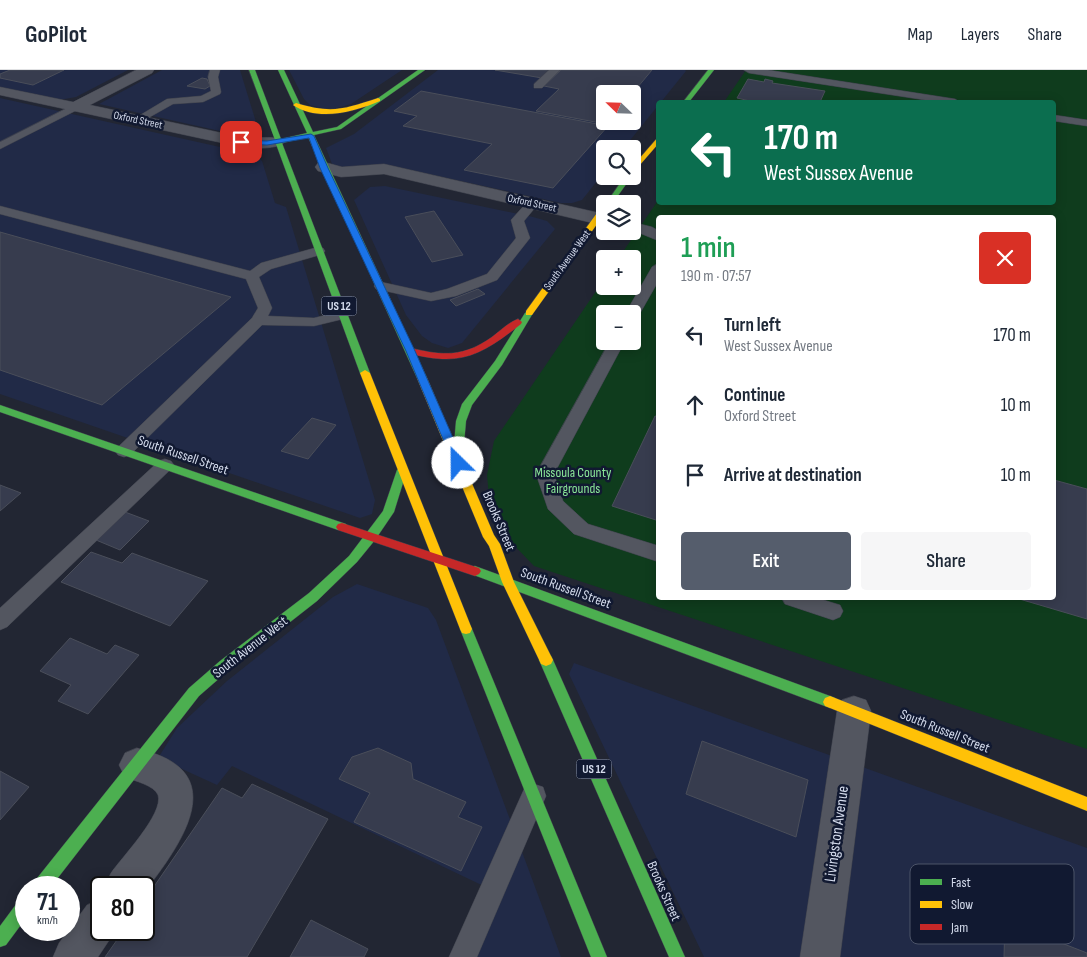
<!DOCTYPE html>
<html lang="en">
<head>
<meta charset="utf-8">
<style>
	body { margin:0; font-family:"Sofia Sans Condensed",sans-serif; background:#f6f6f7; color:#1f2937; height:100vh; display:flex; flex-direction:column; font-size:19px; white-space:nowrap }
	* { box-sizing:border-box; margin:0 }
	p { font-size:16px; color:#747a83 }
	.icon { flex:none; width:28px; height:28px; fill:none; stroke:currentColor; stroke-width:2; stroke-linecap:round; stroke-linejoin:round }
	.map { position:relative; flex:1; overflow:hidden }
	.drawer { position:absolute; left:656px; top:145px; width:400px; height:385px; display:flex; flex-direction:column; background:#fff; border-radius:5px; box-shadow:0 2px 12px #0003 }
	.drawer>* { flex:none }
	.hud { position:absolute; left:656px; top:30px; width:400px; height:105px; border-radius:5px; box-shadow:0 2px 12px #0003; background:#0b6e4f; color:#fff; overflow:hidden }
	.needle { width:32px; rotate:293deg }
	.tools { position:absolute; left:596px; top:15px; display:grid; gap:10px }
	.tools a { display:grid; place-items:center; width:45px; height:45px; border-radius:5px; background:#fff; box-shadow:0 2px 12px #0003; font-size:25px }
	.speed { position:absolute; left:15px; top:806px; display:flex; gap:10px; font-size:25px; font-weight:700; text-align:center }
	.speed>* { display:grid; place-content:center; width:65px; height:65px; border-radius:50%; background:#fff; box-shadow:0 2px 12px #0003; line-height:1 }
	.speed small { font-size:12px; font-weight:400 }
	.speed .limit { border:2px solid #111; border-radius:8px; background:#fff; color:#111 }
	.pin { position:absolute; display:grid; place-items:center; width:42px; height:42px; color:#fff; margin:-21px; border-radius:10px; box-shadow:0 2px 8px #0006 }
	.me { position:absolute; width:55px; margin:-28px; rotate:337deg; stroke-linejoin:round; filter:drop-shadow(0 0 4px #0008) }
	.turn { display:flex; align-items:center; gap:18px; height:105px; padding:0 25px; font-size:22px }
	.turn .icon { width:65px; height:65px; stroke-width:2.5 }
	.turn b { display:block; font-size:35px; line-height:42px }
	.round { display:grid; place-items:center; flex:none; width:52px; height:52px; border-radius:5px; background:#f6f6f7 }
	.head { display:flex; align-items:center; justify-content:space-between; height:85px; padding:0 25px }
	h1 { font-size:30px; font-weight:600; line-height:38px; color:#1e9e55 }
	.cta { display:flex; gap:10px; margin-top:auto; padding:10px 25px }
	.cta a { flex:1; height:58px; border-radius:5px; background:#555d6c; color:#fff; font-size:20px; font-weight:600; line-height:58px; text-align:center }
	.cta a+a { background:#f6f6f7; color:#1f2937 }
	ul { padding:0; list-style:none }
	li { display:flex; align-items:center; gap:15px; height:70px; padding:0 25px }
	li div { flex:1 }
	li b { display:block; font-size:19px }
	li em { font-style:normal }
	header { display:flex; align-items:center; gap:30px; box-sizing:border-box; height:70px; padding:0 25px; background:#fff; border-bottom:1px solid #e0e1e3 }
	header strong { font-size:24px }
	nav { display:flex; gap:28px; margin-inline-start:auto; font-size:18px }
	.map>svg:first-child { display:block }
</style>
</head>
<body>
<header>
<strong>GoPilot</strong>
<nav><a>Map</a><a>Layers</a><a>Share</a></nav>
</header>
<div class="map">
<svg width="1087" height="887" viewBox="0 0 1087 887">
	<rect width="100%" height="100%" fill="#222633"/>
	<!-- built -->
	<path fill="#212a47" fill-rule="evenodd" d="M0,0H128L76,27L59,30L0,18Z
		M162,0H240L256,52L245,61L229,63L99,34Z
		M289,0H402L351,34L337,38H322L310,35L304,29Z
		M438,0H685L686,1L623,79H605V101L582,130L572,133H561L387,95L340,98L332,94L326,78L354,64ZM605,24H632V51H605Z
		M0,28L256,85L262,91L275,133L286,137L375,430L372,444L360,448L0,324Z
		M385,116L533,147L547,151L555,159L462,273L448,278L432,273L422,266L406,245L354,130L370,117Z
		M357,514L428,538L436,550L561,887H463L492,820L232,696L217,715L158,688L177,658L227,611L333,527Z
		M574,593L1087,778V887H704L569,604Z"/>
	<!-- green -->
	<path fill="#0f3c1d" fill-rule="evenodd" d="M746,0H1087V679L534,496L510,471L490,437L487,405L494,371L605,208V216H632V189H618L659,129V132H1054V32H724ZM659,148H1054V528H659ZM605,244H632V271H605Z"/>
	<!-- building -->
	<path fill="#373c4e" stroke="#4a4e5a" d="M10,0H64L33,15L0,8V4Z
		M495,0H550L542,8Z
		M561,0H652L632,24H605V51H608L606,54L536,41L559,19L544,16Z
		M202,8L207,9L210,16L205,19L187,16Z
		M748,9L764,12L765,9L773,11L772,13L825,21L820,32H749L750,31L737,28Z
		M421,21L485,33L608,56L553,118L464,100L492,74L403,56L417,46L394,41Z
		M434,141L463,185L432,192L405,147Z
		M0,162L231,227L102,335L0,300Z
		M478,219L485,224L456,236L450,230Z
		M655,346L659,347V451L612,436Z
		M312,348L336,355L308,389L281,381Z
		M1054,410L1087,419V549L1016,528H1054Z
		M0,415L21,423L0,441Z
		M125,442L149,451L120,480L96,470Z
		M91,482L122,493L132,483L208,511L170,556L61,512Z
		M70,568L107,584L115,575L139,585L88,644L58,631L71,615L40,601Z
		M702,671L808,710L796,767L686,724Z
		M378,678L411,693L413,709L466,732L458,747L482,757L461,801L354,752L370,723L339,709L352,687Z
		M0,701L29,717L0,750Z
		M252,714L328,749L247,887H105L124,860H144V831L222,718L242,728Z
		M311,850L368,879L364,887H290Z
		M1005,851L1087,883V887H1004Z"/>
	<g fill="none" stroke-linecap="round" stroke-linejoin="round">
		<!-- lane casing -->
		<g stroke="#3e414c" stroke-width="1">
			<path id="lane" d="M210,0H220L218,7L221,22L220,24L203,32L173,34L141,52L137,53L132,50L167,29L201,26L211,21L208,7Z
				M549,0H560L542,18H534V14Z
				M744,0H768L955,29L960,32H938L749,3Z
				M75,34L79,35L80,37L79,39L0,79V72Z
				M1054,45L1087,50V56L1054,51Z
				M533,129L539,133L524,151L530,168L497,210L456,226L431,231L376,219L374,216L376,213L381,212L431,223L447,219L487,204L516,168L511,150L529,130Z
				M0,136L250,201L261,193L318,177L323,178L325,181L323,184L271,199L259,207L272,238L268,246L314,248L342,241L347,242L349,245L347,248L314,256L262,255L130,385L124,387L118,385L115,381L118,377L252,248L258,238L246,209L0,144Z
				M632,152L652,157L659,161V171L632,160Z
				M659,193V210L639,245L637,248L632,249V244H625L652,197Z
				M610,271H625L554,404L563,431L588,454L659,476V492L574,464L548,439L536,404Z
				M165,389L171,391L174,395L171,399L7,557L0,560V538L159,391Z
				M782,528H817L840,535L843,541L840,547L833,550L785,534Z
				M534,714L543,717L546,726L477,887H449L525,717Z"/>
		</g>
		<!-- street casing -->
		<g stroke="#3e414c" stroke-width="1">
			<path id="street" d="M136,0H154L152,3L90,35L241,67C254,69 270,66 282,69L284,72L282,75C268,79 255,79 241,77L0,25V17L73,32Z
				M324,92L342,97L384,94L604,144L605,150L597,154L384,104L341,107L318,101L315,97L318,93Z
				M854,626L866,630L871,641L840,887H800L837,641L842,630Z
				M137,678C151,682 168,687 179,697C218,731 165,794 144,823V818H105C107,813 108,808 111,803C121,788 164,744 158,725C154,715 134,711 125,707L119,695L125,683Z
				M101,829V860H116L98,887H53L59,873L87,835Z"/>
		</g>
		<!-- fast casing -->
		<g stroke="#3e414c" stroke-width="1">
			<path id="fast" d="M249,0H255L281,69L307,63L278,0H284L313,62L337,57L418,0H425L341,59L314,65L427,308L425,310H419L417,308L308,67L282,73L370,303L365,306L360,303L276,74L273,72L275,70Z
				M708,0H714L689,32H683Z
				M625,106H632L612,134L605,135Z
				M529,240L533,243L502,295L472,335L466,351L463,386L458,390L454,389L453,386L456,351L462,334L495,291L525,243Z
				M0,335L346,454L348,457L346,460H338L0,342Z
				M402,396L407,400L394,442L375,470L357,492L317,531L230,599L199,626L50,818H32L34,812L189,618L220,591L309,523L349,486L383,441L397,400Z
				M475,496L830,626L835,628L837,632L835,636L830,638L471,504L469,501L471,498Z
				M466,554L470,555L472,559L607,887H591L460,559L462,555Z
				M546,584L551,586L553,590L685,887H669L539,590L541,586Z
				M26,827V848L6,875L0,877V856L20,829Z"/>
		</g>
		<!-- slow casing -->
		<g stroke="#3e414c" stroke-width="1">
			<path id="slow" d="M378,28L380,29V31C354,42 318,52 293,35L296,33C332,44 344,39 378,28Z
				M659,66V73L632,104V97Z
				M602,136H605V143L532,245H526V241Z
				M365,300L370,303L472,559L470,563L466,564L462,563L460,559L360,303Z
				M422,305L427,308L494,465L500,474L514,512L553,590L551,594L546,596L541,594L502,512L489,476L483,467L417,308Z
				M830,626L1087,727V741L825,636L823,632L825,628Z"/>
		</g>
		<!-- jam casing -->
		<g stroke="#3e414c" stroke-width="1">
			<path id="jam" d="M518,249L522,252L521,254C480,286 460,297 408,283L406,281L411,278C443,286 464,287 492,267C500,261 509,252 518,249Z
				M342,453L479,498L481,501L479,504L475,506L338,460L336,457L338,454Z"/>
		</g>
		<!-- lane -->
		<use href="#lane" fill="#535660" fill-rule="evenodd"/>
		<!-- street -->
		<use href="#street" fill="#535660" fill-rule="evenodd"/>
		<!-- fast -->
		<use href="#fast" fill="#4caf50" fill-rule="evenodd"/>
		<!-- slow -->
		<use href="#slow" fill="#ffc107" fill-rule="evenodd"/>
		<!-- jam -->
		<use href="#jam" fill="#c62828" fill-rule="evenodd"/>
	</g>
	<!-- route -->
	<path fill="#1a73e8" stroke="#114b97" d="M311,64L314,66L328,98L415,281L464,393L462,396H454L453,393L406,281L320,98L309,68L267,75L241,74L238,72L241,70L267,71Z"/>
	<g text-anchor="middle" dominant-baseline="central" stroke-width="5" stroke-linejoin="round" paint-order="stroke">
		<!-- far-street labels -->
		<g font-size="11" fill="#d5dced" stroke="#111931">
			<text transform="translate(138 50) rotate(12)">Oxford Street</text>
			<text transform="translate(532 133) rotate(12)">Oxford Street</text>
			<text transform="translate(567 190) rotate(-54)">South Avenue West</text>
		</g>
		<!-- shield labels -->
		<g fill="#111931" stroke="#9aa2b5" stroke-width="1">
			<rect x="321.5" y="226.5" width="35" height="19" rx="4"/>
			<rect x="576.5" y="689.5" width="35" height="19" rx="4"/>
		</g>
		<g font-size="12" font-weight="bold" fill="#d5dced">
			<text x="339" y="236">US 12</text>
			<text x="594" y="699">US 12</text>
		</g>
		<!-- street labels -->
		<g font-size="14" fill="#d5dced" stroke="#111931">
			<text transform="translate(183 385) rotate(19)">South Russell Street</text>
			<text transform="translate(499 451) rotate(67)">Brooks Street</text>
			<text transform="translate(566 518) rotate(20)">South Russell Street</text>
			<text transform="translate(250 577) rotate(-38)">South Avenue West</text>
			<text transform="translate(945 661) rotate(22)">South Russell Street</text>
			<text transform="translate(664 821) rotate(66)">Brooks Street</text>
		</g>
		<!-- park labels -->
		<g font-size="14" fill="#8be799" stroke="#111931">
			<text x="573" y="402">Missoula County<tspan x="573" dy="16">Fairgrounds</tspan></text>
		</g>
		<!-- near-street labels -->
		<g font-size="16" fill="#d5dced" stroke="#111931">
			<text transform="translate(837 764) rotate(-82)">Livingston Avenue</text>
		</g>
	</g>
	<!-- legend -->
	<rect x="910" y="794" width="164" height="80" rx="8" fill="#111931" stroke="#4c5469" stroke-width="1"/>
	<rect x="920" y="809" width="22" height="6" fill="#4caf50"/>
	<rect x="920" y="831" width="22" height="7" fill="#ffc107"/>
	<rect x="920" y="854" width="22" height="6" fill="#c62828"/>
	<g font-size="14" fill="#d5dced">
		<text x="951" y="817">Fast</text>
		<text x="951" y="839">Slow</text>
		<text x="951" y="862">Jam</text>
	</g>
</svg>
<div class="tools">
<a><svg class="needle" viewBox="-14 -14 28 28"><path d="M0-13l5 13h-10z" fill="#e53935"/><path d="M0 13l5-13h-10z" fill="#747a83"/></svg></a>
<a><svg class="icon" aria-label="search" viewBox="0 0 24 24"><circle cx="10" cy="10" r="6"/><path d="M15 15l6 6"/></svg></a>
<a><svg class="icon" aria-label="layers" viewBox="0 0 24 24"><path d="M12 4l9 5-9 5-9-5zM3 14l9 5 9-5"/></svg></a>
<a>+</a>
<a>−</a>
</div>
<div class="speed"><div>71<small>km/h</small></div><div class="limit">80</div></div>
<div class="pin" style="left:241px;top:72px;background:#d93025"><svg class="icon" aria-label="arrive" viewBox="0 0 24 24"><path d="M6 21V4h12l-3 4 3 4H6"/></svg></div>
<svg class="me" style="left:458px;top:393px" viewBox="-20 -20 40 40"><circle r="19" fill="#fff"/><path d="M0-13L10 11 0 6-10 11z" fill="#1a73e8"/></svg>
<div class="hud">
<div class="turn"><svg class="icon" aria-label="left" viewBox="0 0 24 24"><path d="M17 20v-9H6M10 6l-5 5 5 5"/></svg><div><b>170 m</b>West Sussex Avenue</div></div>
</div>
<section class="drawer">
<div class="head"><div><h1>1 min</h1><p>190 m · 07:57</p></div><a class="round" style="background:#d93025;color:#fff"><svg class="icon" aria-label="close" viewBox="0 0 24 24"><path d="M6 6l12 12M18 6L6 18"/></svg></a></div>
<ul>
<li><svg class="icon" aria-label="left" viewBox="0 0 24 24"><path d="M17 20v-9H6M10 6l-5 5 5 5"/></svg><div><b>Turn left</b><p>West Sussex Avenue</p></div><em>170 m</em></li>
<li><svg class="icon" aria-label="ahead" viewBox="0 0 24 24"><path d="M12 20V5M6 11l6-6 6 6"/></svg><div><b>Continue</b><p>Oxford Street</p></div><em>10 m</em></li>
<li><svg class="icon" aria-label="arrive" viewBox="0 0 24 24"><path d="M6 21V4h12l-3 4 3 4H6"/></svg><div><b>Arrive at destination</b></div><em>10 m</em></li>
</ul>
<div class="cta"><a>Exit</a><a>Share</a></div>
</section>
</div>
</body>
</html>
